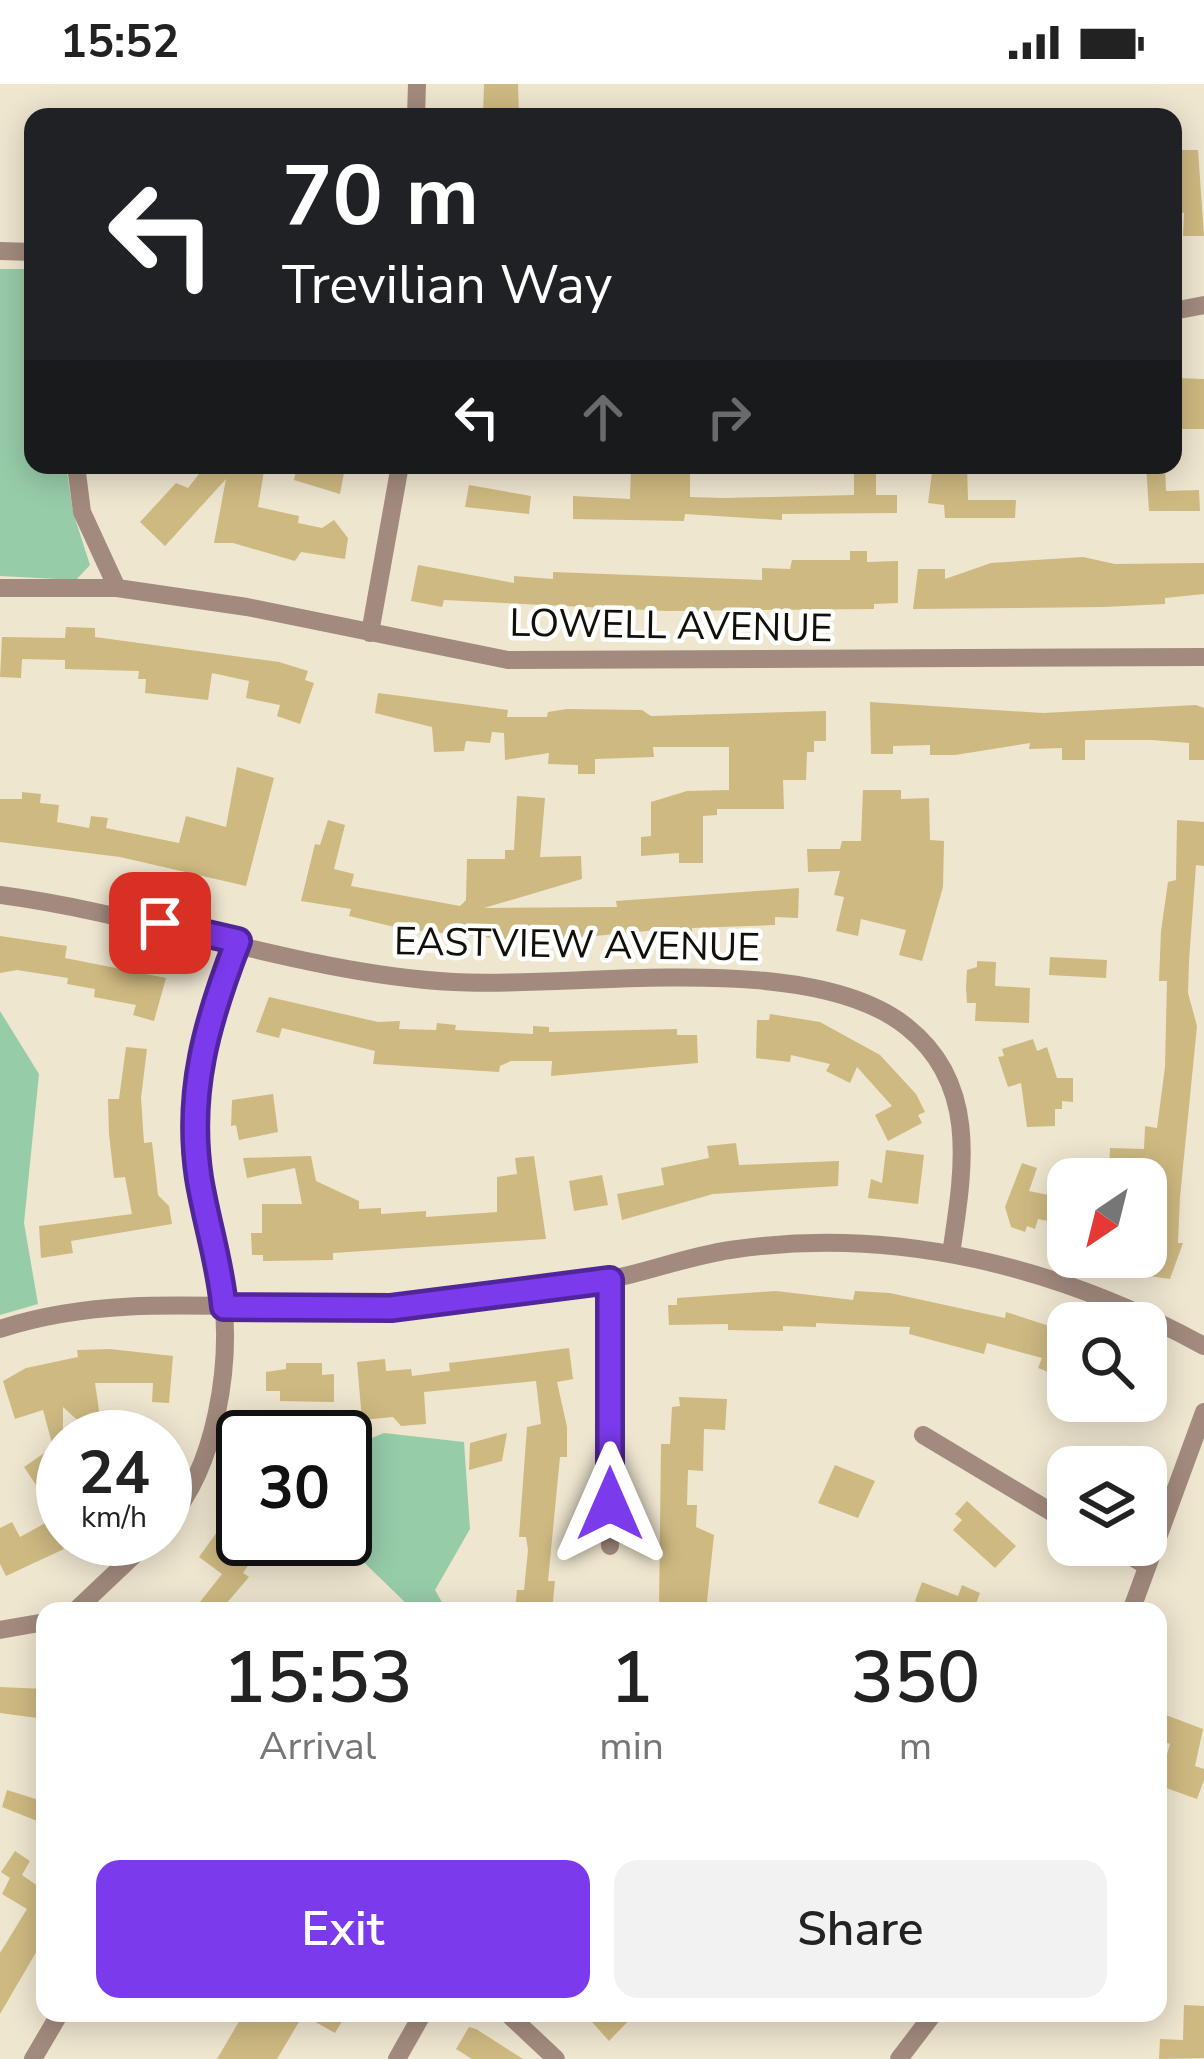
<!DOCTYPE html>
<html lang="en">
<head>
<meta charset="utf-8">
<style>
	body { margin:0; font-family:"Nunito Sans",sans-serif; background:#f2f2f2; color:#222; height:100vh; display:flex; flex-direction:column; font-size:45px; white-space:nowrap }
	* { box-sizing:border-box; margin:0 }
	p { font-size:39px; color:#767676 }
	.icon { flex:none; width:66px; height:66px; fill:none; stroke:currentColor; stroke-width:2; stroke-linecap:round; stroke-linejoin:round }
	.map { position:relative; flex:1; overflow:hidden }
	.drawer { position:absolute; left:36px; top:1518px; width:1131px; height:420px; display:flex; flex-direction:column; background:#fff; border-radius:24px; box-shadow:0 6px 30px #0003 }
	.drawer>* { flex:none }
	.hud { position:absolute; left:24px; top:24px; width:1158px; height:366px; border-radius:24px; box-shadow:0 6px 30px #0003; background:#202124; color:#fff; overflow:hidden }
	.needle { width:78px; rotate:215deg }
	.fabs { position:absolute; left:1047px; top:1074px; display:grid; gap:24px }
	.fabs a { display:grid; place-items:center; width:120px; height:120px; border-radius:24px; background:#fff; box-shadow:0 6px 30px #0003; font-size:60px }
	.speed { position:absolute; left:36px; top:1326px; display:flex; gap:24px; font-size:60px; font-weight:700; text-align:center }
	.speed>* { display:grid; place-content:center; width:156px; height:156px; border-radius:50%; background:#fff; box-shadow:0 6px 30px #0003; line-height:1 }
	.speed small { font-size:30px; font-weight:400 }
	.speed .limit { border:6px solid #111; border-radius:18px; background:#fff; color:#111 }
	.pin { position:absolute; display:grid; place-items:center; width:102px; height:102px; color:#fff; margin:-51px; border-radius:24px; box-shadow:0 6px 18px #0006 }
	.me { position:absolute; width:132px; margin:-66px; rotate:0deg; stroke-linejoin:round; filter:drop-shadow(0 0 9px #0008) }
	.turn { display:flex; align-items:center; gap:42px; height:252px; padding:0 60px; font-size:54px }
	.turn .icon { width:156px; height:156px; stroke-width:2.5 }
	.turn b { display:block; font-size:84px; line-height:102px }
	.lanes { display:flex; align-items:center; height:114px; padding:0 60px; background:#0003; justify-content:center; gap:60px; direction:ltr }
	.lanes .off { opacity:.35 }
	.eta { display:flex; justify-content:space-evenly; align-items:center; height:204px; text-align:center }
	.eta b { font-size:72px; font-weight:600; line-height:84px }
	.action { display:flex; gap:24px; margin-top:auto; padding:24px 60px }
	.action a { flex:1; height:138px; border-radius:24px; background:#7c3aed; color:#fff; font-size:48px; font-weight:600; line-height:138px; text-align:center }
	.action a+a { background:#f2f2f2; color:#222 }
	.status { display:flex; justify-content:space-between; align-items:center; height:84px; padding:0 60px; background:#fff; direction:ltr }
	.status svg { height:33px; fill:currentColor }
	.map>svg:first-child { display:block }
</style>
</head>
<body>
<div class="status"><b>15:52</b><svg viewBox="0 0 49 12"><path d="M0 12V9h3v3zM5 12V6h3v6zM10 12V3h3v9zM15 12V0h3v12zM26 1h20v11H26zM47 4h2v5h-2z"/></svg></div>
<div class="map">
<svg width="1204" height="1975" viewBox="0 0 1204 1975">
	<rect width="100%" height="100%" fill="#efe6d0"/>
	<!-- green -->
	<path fill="#97cca9" d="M0,185H33V381H66L73,428L90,481L76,496L0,492Z
		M0,927L39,990L24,1139L38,1220L0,1231Z
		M384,1349L464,1358L470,1445L435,1506L447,1527H414L340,1455H345V1365Z"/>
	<!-- building -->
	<path fill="#ceb981" d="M484,0H518L519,33H483Z
		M1176,66H1198L1204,152H1183L1184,129L1176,128Z
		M1176,294L1204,295V345H1175Z
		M206,381H265L258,423L299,432L298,439L322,444L334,436L348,454L345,475L301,468L295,477L233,459H214L226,395L165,462L140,438L176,399L188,404Z
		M297,381L344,389L340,410L294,396Z
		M669,381H690V413L725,414L854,411V381H876V411H897V429L782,430V436L685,430L684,437L573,435V412L630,415L631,383Z
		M933,381H967L968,416H1016L1015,434H945L944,421L928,419Z
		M1146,381H1165L1166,407L1199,406L1200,427H1149Z
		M469,401L531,412L529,430L465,423Z
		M850,467H867V478L898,477V519L874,520V525L667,527L444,516L442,523L411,517L418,481L514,499V492L553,495V488L762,496V484L790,485L792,476H850Z
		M1083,473L1115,480L1204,479V510L1165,514V520L1104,523L913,525L918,485H945V495L991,479Z
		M66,543L95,544V553L279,578L308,587L305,596L314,599L300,640L277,632L280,621L246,614L249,597L212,589L208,616L145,609L146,595H138L139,587L65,585V576L22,575L21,594L0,593L2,553L65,554Z
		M378,609L508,626L507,633H547L548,628L567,625L642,626L651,632L826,627V657H814V668H807L806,696H783L784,725H717V731L703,732V779H679V769L641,772V753L651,752V718L687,707L729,706V663H653L654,673L595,675V690H578V681L548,680L549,669L505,676L504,649L492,648L490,659L466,657L464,667L434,668L432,643L375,629Z
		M870,618L1043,629L1196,621L1204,624V676H1189V659L1152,656H1085V676H1062V664L1029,665L1030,659L955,671H930V661L893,662V670H871Z
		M237,683L274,694L246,802L120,773L0,758V715H22V708L41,710L40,719L59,721L57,738L89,744L91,732L108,734L106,744L179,759L186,732L226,743Z
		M863,706H901V715L929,714L930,756L944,757L943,803L922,877L899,871L906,846L861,835L858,852L836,847L844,813L834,811L840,787L808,788L807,765H840L842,757H861Z
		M517,712L545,714L540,773L581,772L582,795L484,824L617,823L616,817L799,804L798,834L775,833V841L692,844V853L668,855L667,845L533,858L403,845L349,832L351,825L301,817L315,760L320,761L328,736L345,741L334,785L354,790L351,802L460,822L466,816L467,775H505V766H514Z
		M1177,736L1204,738V782L1196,781L1189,877L1188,909L1197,942L1180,1113L1178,1159H1183L1170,1195L1149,1192L1152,1175H1146L1152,1089H1109L1110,1064L1144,1065L1145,1042L1157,1044L1165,983L1167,897H1159L1161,847L1168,798L1176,796Z
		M0,852L67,862L65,874L166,894L154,937L133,931L136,921L94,913L95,905L67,900L68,894L17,886L0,889Z
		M1050,873L1107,876L1106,894L1049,891Z
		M977,877L996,878L995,902L1030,904L1029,939L975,937L976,919H967L966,903L967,886L977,883Z
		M269,913L378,938L400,937L399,945L436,946L437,939L456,941L455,946L533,950V942L549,943V948L677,945V951H697L698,979L551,992L552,977H511L500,982L499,988L373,980L375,967L282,944L279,954L256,948Z
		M770,930L820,938L880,971L916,1010L925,1028L918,1031L922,1039L888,1057L875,1031L892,1022L857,983L850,999L826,987L830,980L791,971L790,978L756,974L757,936H769Z
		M1033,955L1037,967L1047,963L1057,994H1073V1018L1062,1017V1025H1055V1042L1027,1043L1021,999L1008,1003L998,973L1004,972L1002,965Z
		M126,963L147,965L141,1014L144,1059L152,1058L158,1111L169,1122L172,1140L71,1157L73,1169L41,1174L39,1142L132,1130L125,1093L114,1094L109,1050L108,1015H119Z
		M273,1010L278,1048L239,1056L236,1041L231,1042L232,1016Z
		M736,1059L739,1081L839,1077L838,1102L713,1110L622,1136L617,1110L664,1101L661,1084L709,1074L707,1062Z
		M886,1066L924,1071L918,1120L868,1114L871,1095L882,1099Z
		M311,1072L316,1097L359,1117V1125L381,1124V1130L426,1127V1133L497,1128V1093L517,1090L515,1074L534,1072L546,1155L333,1169V1176L263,1177V1171H252L251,1149H262V1120H302L295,1084L247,1094L243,1074Z
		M1022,1079L1037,1084L1029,1107L1068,1115V1141L1038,1135L1035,1145L1027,1142L1025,1148L1011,1143L1005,1123Z
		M602,1091L608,1121L574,1127L569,1097Z
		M776,1207L853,1216L855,1207L890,1209L1005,1234L1006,1228L1068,1248V1271L1056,1291L1038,1284L1042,1274L987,1259L984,1270L909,1250L910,1243L816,1239V1243L783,1242V1247L728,1246V1240L669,1241L668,1221H677V1214Z
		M569,1264L573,1295L557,1298L567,1343V1373H560L548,1497H555L552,1527H515L517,1506H524L528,1466L526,1453H519L527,1343L541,1340L536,1297L424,1308L426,1340L401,1342L393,1333L362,1336L357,1278L385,1275L386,1287L411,1285L412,1292L450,1287L449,1279Z
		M110,1265L173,1272L169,1319L152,1318L153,1299H95L103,1353H96L63,1323V1383L36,1401L24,1383L53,1363L43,1326L15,1335L3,1297L26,1284L78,1273L77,1266Z
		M286,1279H322V1291L334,1290V1318L280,1317V1307H266V1288L286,1285Z
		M679,1313L727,1315L725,1346L704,1345L703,1387L688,1386L687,1421H697L696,1443L714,1451L706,1527H659L661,1360H670L672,1323L680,1322Z
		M507,1349L502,1377L469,1386L470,1359Z
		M835,1381L875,1397L858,1434L818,1419Z
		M967,1417L1016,1462L995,1484L953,1446L962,1436L955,1430Z
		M49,1437L64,1465L6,1492L0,1480V1444L12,1438L20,1453Z
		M217,1448L253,1474L243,1489L249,1493L220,1527H210L200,1518L222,1490L199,1473Z
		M922,1498L958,1512L962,1501L980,1509L976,1520L989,1527H942L915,1517Z
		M0,1603L45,1605V1635L0,1629Z
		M1158,1628L1203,1645L1195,1682L1204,1685V1696L1197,1715L1158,1701L1170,1660L1158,1655Z
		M7,1706L45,1718V1740L2,1723Z
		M15,1767L30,1777L22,1791L42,1805L45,1800V1853L0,1930V1869L27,1825L2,1810L10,1794L1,1788Z
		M1184,1921L1204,1922V1974L1159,1975L1160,1955L1183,1956Z
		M244,1929H347L335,1949L303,1931L277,1975H217Z
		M584,1929H636L609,1957Z
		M469,1943L476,1945L523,1975H472L456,1965Z"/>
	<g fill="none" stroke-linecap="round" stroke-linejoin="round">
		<!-- minor -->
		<path stroke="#a38a7e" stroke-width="18" d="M416,33L417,0
			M0,167L33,168
			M1173,227L1204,221
			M76,381L82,428L117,504
			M0,504H117L247,523L508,576L1204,573
			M370,549L400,381
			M0,811C152,831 304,890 454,898C577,905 809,864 907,943C980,1001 963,1088 951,1170
			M0,1245C125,1204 261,1230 390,1224C462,1220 536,1210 607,1196C648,1188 689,1172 730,1166C895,1141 1060,1183 1204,1262
			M923,1351L1068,1438
			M165,1440C217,1384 232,1279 222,1205C213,1142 191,1081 194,1015C196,959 218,909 238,857
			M1112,1461L1147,1482
			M610,1462V1195
			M75,1527L151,1455
			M1131,1527L1204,1328
			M0,1546L45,1538
			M507,1929L556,1975
			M33,1975L60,1929
			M397,1975L423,1929
			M899,1975L934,1929"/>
	</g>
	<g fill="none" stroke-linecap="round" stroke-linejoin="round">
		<!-- route casing -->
		<g stroke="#51269a" stroke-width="30">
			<path id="route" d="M160,839L238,857C207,937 186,1008 199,1094C206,1137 220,1179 224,1223L391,1224L610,1196V1420"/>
		</g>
		<!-- route -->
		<use href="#route" stroke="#7c3aed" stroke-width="21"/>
	</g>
	<g text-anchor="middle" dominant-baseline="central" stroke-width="9" stroke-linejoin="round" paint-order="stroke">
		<!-- street labels -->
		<g font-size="39" fill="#121008" stroke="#fff">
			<text transform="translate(671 542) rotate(1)">LOWELL AVENUE</text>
			<text transform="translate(577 861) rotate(1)">EASTVIEW AVENUE</text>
		</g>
	</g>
</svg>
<div class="fabs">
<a><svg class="needle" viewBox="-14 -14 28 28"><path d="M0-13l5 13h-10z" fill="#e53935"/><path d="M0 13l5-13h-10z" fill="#767676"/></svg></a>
<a><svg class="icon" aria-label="search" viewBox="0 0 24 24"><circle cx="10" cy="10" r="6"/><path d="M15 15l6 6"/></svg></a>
<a><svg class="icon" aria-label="layers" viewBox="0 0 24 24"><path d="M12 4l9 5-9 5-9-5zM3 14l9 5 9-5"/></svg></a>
</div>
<div class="speed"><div>24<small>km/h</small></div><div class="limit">30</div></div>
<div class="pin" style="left:160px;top:839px;background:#d93025"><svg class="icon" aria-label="arrive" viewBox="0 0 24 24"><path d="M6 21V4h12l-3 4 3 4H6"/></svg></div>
<svg class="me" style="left:610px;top:1420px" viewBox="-20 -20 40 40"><path d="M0-17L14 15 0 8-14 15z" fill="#7c3aed" stroke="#fff" stroke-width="4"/></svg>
<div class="hud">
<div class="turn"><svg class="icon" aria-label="left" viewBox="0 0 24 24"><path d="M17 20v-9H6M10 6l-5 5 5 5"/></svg><div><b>70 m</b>Trevilian Way</div></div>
<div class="lanes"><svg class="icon" aria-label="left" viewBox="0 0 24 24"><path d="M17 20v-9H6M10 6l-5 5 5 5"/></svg><svg class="icon off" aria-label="ahead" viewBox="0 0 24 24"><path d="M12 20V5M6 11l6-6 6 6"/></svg><svg class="icon off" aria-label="right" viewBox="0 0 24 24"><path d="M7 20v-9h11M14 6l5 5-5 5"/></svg></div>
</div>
<section class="drawer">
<div class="eta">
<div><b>15:53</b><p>Arrival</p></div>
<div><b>1</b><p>min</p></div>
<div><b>350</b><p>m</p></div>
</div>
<div class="action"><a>Exit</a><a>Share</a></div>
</section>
</div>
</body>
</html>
